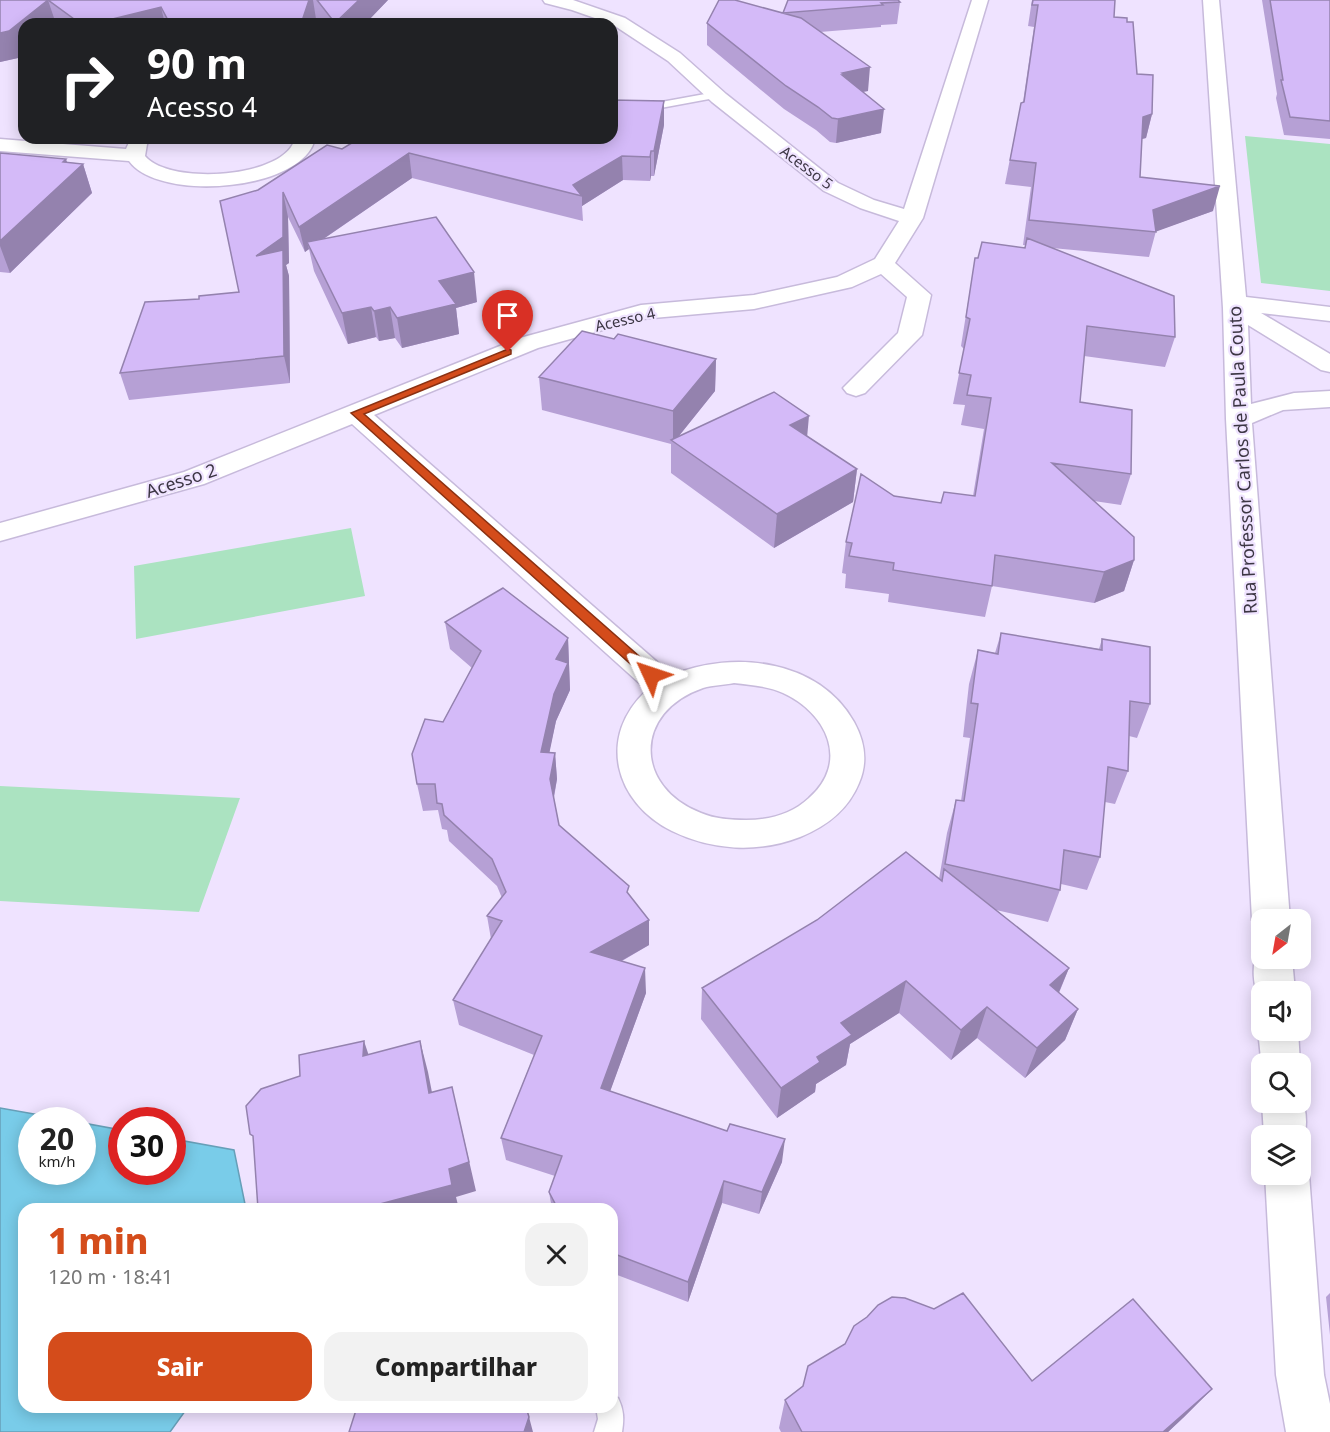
<!DOCTYPE html>
<html lang="pt">
<head>
<meta charset="utf-8">
<style>
	body { margin:0; font-family:"Noto Sans",sans-serif; background:#f2f2f2; color:#222; height:100vh; display:flex; flex-direction:column; font-size:22px; white-space:nowrap }
	* { box-sizing:border-box; margin:0 }
	p { font-size:20px; color:#767676 }
	.icon { flex:none; width:33px; height:33px; fill:none; stroke:currentColor; stroke-width:2; stroke-linecap:round; stroke-linejoin:round }
	.map { position:relative; flex:1; overflow:hidden }
	.side { position:absolute; left:18px; top:1203px; width:600px; height:210px; display:flex; flex-direction:column; background:#fff; border-radius:18px; box-shadow:0 3px 15px #0003 }
	.side>* { flex:none }
	.top-card { position:absolute; left:18px; top:18px; width:600px; height:126px; border-radius:18px; box-shadow:0 3px 15px #0003; background:#202124; color:#fff; overflow:hidden }
	.needle { width:39px; rotate:211deg }
	.fabs { position:absolute; left:1251px; top:909px; display:grid; gap:12px }
	.fabs a { display:grid; place-items:center; width:60px; height:60px; border-radius:12px; background:#fff; box-shadow:0 3px 15px #0003; font-size:30px }
	.speed { position:absolute; left:18px; top:1107px; display:flex; gap:12px; font-size:30px; font-weight:700; text-align:center }
	.speed>* { display:grid; place-content:center; width:78px; height:78px; border-radius:50%; background:#fff; box-shadow:0 3px 15px #0003; line-height:1 }
	.speed small { font-size:15px; font-weight:400 }
	.speed .limit { border:9px solid #d22; background:#fff; color:#111 }
	.pin { position:absolute; display:grid; place-items:center; width:51px; height:51px; color:#fff; margin:-62px -26px; border-radius:50% 50% 50% 0; rotate:-45deg; box-shadow:0 0 6px #0007 }
	.pin .icon { rotate:45deg }
	.me { position:absolute; width:66px; margin:-33px; rotate:312deg; stroke-linejoin:round; filter:drop-shadow(0 0 4px #0008) }
	.turn { display:flex; align-items:center; gap:21px; height:126px; padding:0 30px; font-size:27px }
	.turn .icon { width:78px; height:78px; stroke-width:2.5 }
	.turn b { display:block; font-size:42px; line-height:51px }
	.round { display:grid; place-items:center; flex:none; width:63px; height:63px; border-radius:18px; background:#f2f2f2 }
	.headline { display:flex; align-items:center; justify-content:space-between; height:102px; padding:0 30px }
	h1 { font-size:36px; font-weight:800; line-height:45px; color:#d44c1b }
	.action { display:flex; gap:12px; margin-top:auto; padding:12px 30px }
	.action a { flex:1; height:69px; border-radius:18px; background:#d44c1b; color:#fff; font-size:24px; font-weight:800; line-height:69px; text-align:center }
	.action a+a { background:#f2f2f2; color:#222 }
	.map>svg:first-child { display:block }
</style>
</head>
<body>
<div class="map">
<svg width="1330" height="1432" viewBox="0 0 1330 1432">
	<rect width="100%" height="100%" fill="#efe3ff"/>
	<!-- green -->
	<path fill="#abe3c1" d="M1245,136L1330,144V291L1261,283Z
		M351,528L365,596L136,639L134,566Z
		M0,787V786L240,798L199,912L0,901Z"/>
	<!-- water -->
	<path fill="#79cce9" stroke="#679fb8" stroke-width="1.5" d="M0,1108L68,1120H32V1172H82L83,1123L121,1130L122,1172H172L173,1139L234,1150L246,1209H24V1407H188L170,1432H0Z"/>
	<g fill="none" stroke-linecap="round" stroke-linejoin="round">
		<!-- lane casing -->
		<g stroke="#c7badb" stroke-width="3">
			<path id="lane" d="M716,92L721,95L720,97L612,117V111Z
				M612,1395L618,1398C624,1410 624,1419 622,1432H594L598,1419L596,1407H612Z"/>
		</g>
		<!-- street casing -->
		<g stroke="#c7badb" stroke-width="3">
			<path id="street" d="M543,0H573L625,18L680,53L726,94L838,183L874,200L904,209L972,0H988L923,218L895,263L931,295L922,335L865,393L856,396L847,393L843,388L898,333L907,297L881,274L852,287L754,309L642,319L538,348L374,415L672,675C733,650 819,659 854,722C865,742 868,762 859,783C848,810 827,826 800,837C759,853 713,851 672,831C614,802 597,736 647,690L352,424L204,484L0,541V523L184,472L520,338L641,305L754,295L837,277L875,259L899,221L860,208L824,191L712,102L668,61L612,24L572,10L545,3ZM734,683C750,685 768,686 783,693C827,713 850,762 809,798C792,814 769,820 746,820C731,820 715,819 701,813C634,787 633,712 703,688C713,685 724,685 734,683Z
				M1203,0H1219L1246,297L1330,307V321L1261,313L1330,354V372L1321,370L1248,325L1251,404L1294,393L1330,391V407L1283,410L1252,423L1290,920H1262V932L1258,931L1252,920L1226,419L1223,308Z
				M131,138H152L147,144L145,156C170,186 287,178 295,138H315C305,191 159,203 129,161L0,151V139L126,149Z
				M1259,946H1262V958H1292L1295,992H1262V1004C1252,987 1251,964 1259,946Z
				M1262,1022V1030H1298L1300,1064H1262V1068L1258,1030Z
				M1300,1094C1308,1111 1308,1133 1300,1149V1136H1264L1262,1102H1300Z
				M1300,1158L1309,1174L1324,1375L1330,1404V1432H1286L1276,1375L1265,1174H1300Z"/>
		</g>
		<!-- lane -->
		<use href="#lane" fill="#fff" fill-rule="evenodd"/>
		<!-- street -->
		<use href="#street" fill="#fff" fill-rule="evenodd"/>
	</g>
	<!-- wall -->
	<path fill="#b6a0d5" d="M0,0H388L365,24H320L316,19L314,24H24L18,58L0,62Z
		M788,0L900,2L897,24L881,25V27L820,32L868,91L862,92L881,133L836,143L830,142L816,130L784,109L707,45V23L783,13Z
		M1032,0H1115L1114,17L1127,22L1137,74L1152,114L1146,138L1142,139L1140,177L1213,211L1156,231L1149,257L1052,248L1175,337L1165,367L1084,356L1080,402L1131,474L1121,505L1094,501L1134,560L1124,591L1094,603L992,586L985,617L888,602L889,594L845,588L846,574L842,573L846,542L894,496L941,503L973,496L984,429L961,425L965,405L953,404L964,349L961,346L975,258H978L1025,248V245H1023L1031,187L1005,184L1021,103L1023,102L1034,27L1028,26Z
		M1262,0H1330V139L1284,135L1276,98L1277,94Z
		M664,125L654,176H651L650,181L623,180L582,206L583,221L412,178L325,238L477,302L456,308L459,334L402,348L395,338L379,341L376,337L348,344L314,271L309,249L305,252L288,217L289,263L286,265L289,276L290,383L129,400L120,373L199,299L239,292L258,190L342,149L535,141Z
		M0,153L83,164L92,193L10,273L0,272Z
		M614,339L716,359L715,391L679,436H807L857,469L853,502L774,548L671,473V444L542,410L539,377Z
		M445,622L568,638L570,690L556,721L549,752L555,753L557,779L554,798L559,825L630,896L649,945L622,961L646,993L610,1091L782,1162L759,1214L722,1203L688,1302L612,1273V1209H552L549,1192L555,1176L506,1160L501,1138L534,1055L459,1025L453,1000L491,939L487,916L502,898L497,886L449,841L447,830L442,829L438,810L423,811L417,784L443,722L472,668L450,649Z
		M1001,633L1099,649L1102,639L1150,704L1137,738L1129,736L1128,771L1115,804L1105,802L1100,857L1087,890L1061,884L1060,890L1048,922L996,910L1069,968L1059,993L1078,1009L1065,1040L1025,1078L977,1038L951,1060L899,1013L850,1044L846,1065L816,1084L815,1092L777,1118L701,1019L702,988L939,879L947,833L956,800L961,801L970,738L963,737L969,684L978,650L995,653Z
		M1330,1293V1335L1326,1297Z
		M1032,1381L1212,1389L1184,1417L1168,1432H781L779,1428L785,1400Z"/>
	<!-- shaded-wall -->
	<path fill="#9482ae" d="M48,0L56,24H24V53L18,58L0,62V33Z
		M309,0H313L316,19L314,24H301Z
		M359,0H388L365,24H335Z
		M161,7L165,24H92Z
		M870,67L868,91L843,95L842,73Z
		M664,101V125L654,176V151Z
		M884,109L881,133L836,143L838,119Z
		M1152,114L1146,138L1137,140L1143,117Z
		M651,151V176L650,181V157Z
		M409,153L412,178L310,248L307,242L309,249L305,252L299,227Z
		M622,156L623,180L582,206V196L573,185Z
		M66,159L71,174L83,164L92,193L10,273L0,246V241Z
		M1220,186L1213,211L1155,232L1153,210Z
		M283,192L288,217L289,263L286,265L289,276L290,383L284,356L256,256Z
		M474,272L477,302L456,308L459,334L402,348L397,318L439,281Z
		M371,307L376,337L348,344L342,313Z
		M390,307L395,338L379,341L374,311Z
		M716,359L715,391L674,442L673,441V411Z
		M809,416L806,449L790,425Z
		M857,469L853,502L774,548L777,514Z
		M1134,560L1124,591L1094,603L1104,572Z
		M568,638L570,690L556,721L544,779L541,752L556,659Z
		M555,753L557,779L552,806L550,779Z
		M649,920V945L593,977L591,952Z
		M645,968L646,993L603,1111L601,1088Z
		M1069,968L1056,999L1050,985Z
		M906,981L899,1013L850,1044L846,1065L816,1084L815,1092L777,1118L781,1088L817,1057L841,1023Z
		M987,1007L977,1038L951,1060L961,1030Z
		M1078,1009L1065,1040L1025,1078L1037,1048Z
		M364,1041L374,1071L363,1056Z
		M420,1041L428,1072L438,1123L429,1093Z
		M452,1087L476,1191L456,1197L459,1209H361L449,1169Z
		M785,1139L782,1162L759,1214L762,1192Z
		M724,1181L722,1203L688,1302V1282Z
		M1212,1389L1184,1417L1168,1432H1163Z
		M529,1417L533,1432H524Z"/>
	<!-- building -->
	<path fill="#d4baf8" stroke="#9482ae" stroke-width="1.5" d="M0,0H48L9,31L0,33Z
		M48,0H309L301,24H170L161,7L92,24H81Z
		M317,0H359L335,23Z
		M719,0H735L801,18L870,67L842,73L845,75H842L884,109L838,119L832,118L818,107L786,86L707,23Z
		M788,0H898L900,2L881,3L883,5L783,13Z
		M1033,0H1115L1114,17L1127,18V22H1133L1137,74L1153,75L1152,114L1143,117L1140,177L1220,186L1153,210L1156,232L1029,220L1036,163L1010,160L1021,103L1024,102L1038,5H1032Z
		M1270,0H1330V121L1290,117L1281,80H1283Z
		M612,100L664,101L654,151H651L650,157L622,156L573,185L582,196L409,153L299,227L283,192V237L256,256L283,250L284,356L120,373L145,302L199,299V296L239,292L220,201L258,190L327,145L342,149L360,138H532L535,141L536,138H612Z
		M0,153L66,159L63,162L83,164L0,241Z
		M436,217L474,272L439,281L456,304L397,318L390,307L374,311L371,307L342,313L307,242Z
		M1027,238L1174,296L1175,337L1087,326L1080,402L1132,410L1131,474L1052,463L1134,537V560L1104,572L995,555L992,586L893,570L894,563L849,556L852,543L846,542L861,474L894,496L941,503L944,492L975,496L991,398L967,395L971,375L959,373L970,319L966,317L975,258H978L982,242L1025,248Z
		M582,331L614,339L618,334L716,359L673,411L539,377Z
		M774,392L809,416L790,425L857,469L777,514L671,440Z
		M503,588L568,638L556,659L568,663L554,694L541,752L555,753L550,779L559,825L629,886L627,892L649,920L591,952L645,968L601,1088L727,1131L730,1124L785,1139L762,1192L724,1181L688,1282L612,1253V1209H558L549,1192L562,1156L501,1138L542,1036L453,1000L502,921L487,916L506,892L492,859L444,815L442,804L437,803L435,784H417L412,754L425,719L443,722L481,651L445,622Z
		M1001,633L1102,650V639L1150,647V704L1130,701L1128,771L1108,767L1100,857L1064,850L1060,890L945,864L956,800L964,801L978,704L971,703L978,650L998,654Z
		M906,852L942,881L944,869L1069,968L1050,985L1078,1009L1037,1048L987,1007L961,1030L906,981L841,1023L852,1035L817,1057L820,1062L781,1088L702,988L817,920Z
		M364,1041L363,1056L420,1041L429,1093L452,1087L469,1162L449,1169L452,1185L361,1209H258L253,1136L250,1134L246,1106L261,1089L300,1076L299,1055Z
		M963,1293L1032,1381L1133,1299L1212,1389L1163,1432H802L785,1400L803,1386L808,1366L845,1344L854,1326L867,1317L878,1305L892,1297L905,1298L934,1309Z
		M357,1407H526L529,1417L524,1432H349Z"/>
	<!-- route -->
	<path fill="#d44c1b" stroke="#8a3112" stroke-width="1.5" d="M508,349L511,350V354L364,414L656,671L658,675L656,678H646L351,413Z"/>
	<g text-anchor="middle" dominant-baseline="central" stroke-width="4.5" stroke-linejoin="round" paint-order="stroke">
		<!-- far-street labels -->
		<g font-size="15" fill="#3c3644" stroke="#efe3ff">
			<text transform="translate(807 167) rotate(37)">Acesso 5</text>
			<text transform="translate(625 319) rotate(-13)">Acesso 4</text>
		</g>
		<!-- street labels -->
		<g font-size="18" fill="#3c3644" stroke="#efe3ff">
			<text transform="translate(1242 460) rotate(-93)">Rua Professor Carlos de Paula Couto</text>
			<text transform="translate(181 480) rotate(-18)">Acesso 2</text>
		</g>
	</g>
</svg>
<div class="fabs">
<a><svg class="needle" viewBox="-14 -14 28 28"><path d="M0-13l5 13h-10z" fill="#e53935"/><path d="M0 13l5-13h-10z" fill="#767676"/></svg></a>
<a><svg class="icon" aria-label="sound" viewBox="0 0 24 24"><path d="M4 9h4l5-4v14l-5-4H4zM17 9q2 3 0 6"/></svg></a>
<a><svg class="icon" aria-label="search" viewBox="0 0 24 24"><circle cx="10" cy="10" r="6"/><path d="M15 15l6 6"/></svg></a>
<a><svg class="icon" aria-label="layers" viewBox="0 0 24 24"><path d="M12 4l9 5-9 5-9-5zM3 14l9 5 9-5"/></svg></a>
</div>
<div class="speed"><div>20<small>km/h</small></div><div class="limit">30</div></div>
<div class="pin" style="left:508px;top:352px;background:#d93025"><svg class="icon" aria-label="arrive" viewBox="0 0 24 24"><path d="M6 21V4h12l-3 4 3 4H6"/></svg></div>
<svg class="me" style="left:651px;top:675px" viewBox="-20 -20 40 40"><path d="M0-17L14 15 0 8-14 15z" fill="#d44c1b" stroke="#fff" stroke-width="4"/></svg>
<div class="top-card">
<div class="turn"><svg class="icon" aria-label="right" viewBox="0 0 24 24"><path d="M7 20v-9h11M14 6l5 5-5 5"/></svg><div><b>90 m</b>Acesso 4</div></div>
</div>
<section class="side">
<div class="headline"><div><h1>1 min</h1><p>120 m · 18:41</p></div><a class="round"><svg class="icon" aria-label="close" viewBox="0 0 24 24"><path d="M6 6l12 12M18 6L6 18"/></svg></a></div>
<div class="action"><a>Sair</a><a>Compartilhar</a></div>
</section>
</div>
</body>
</html>
